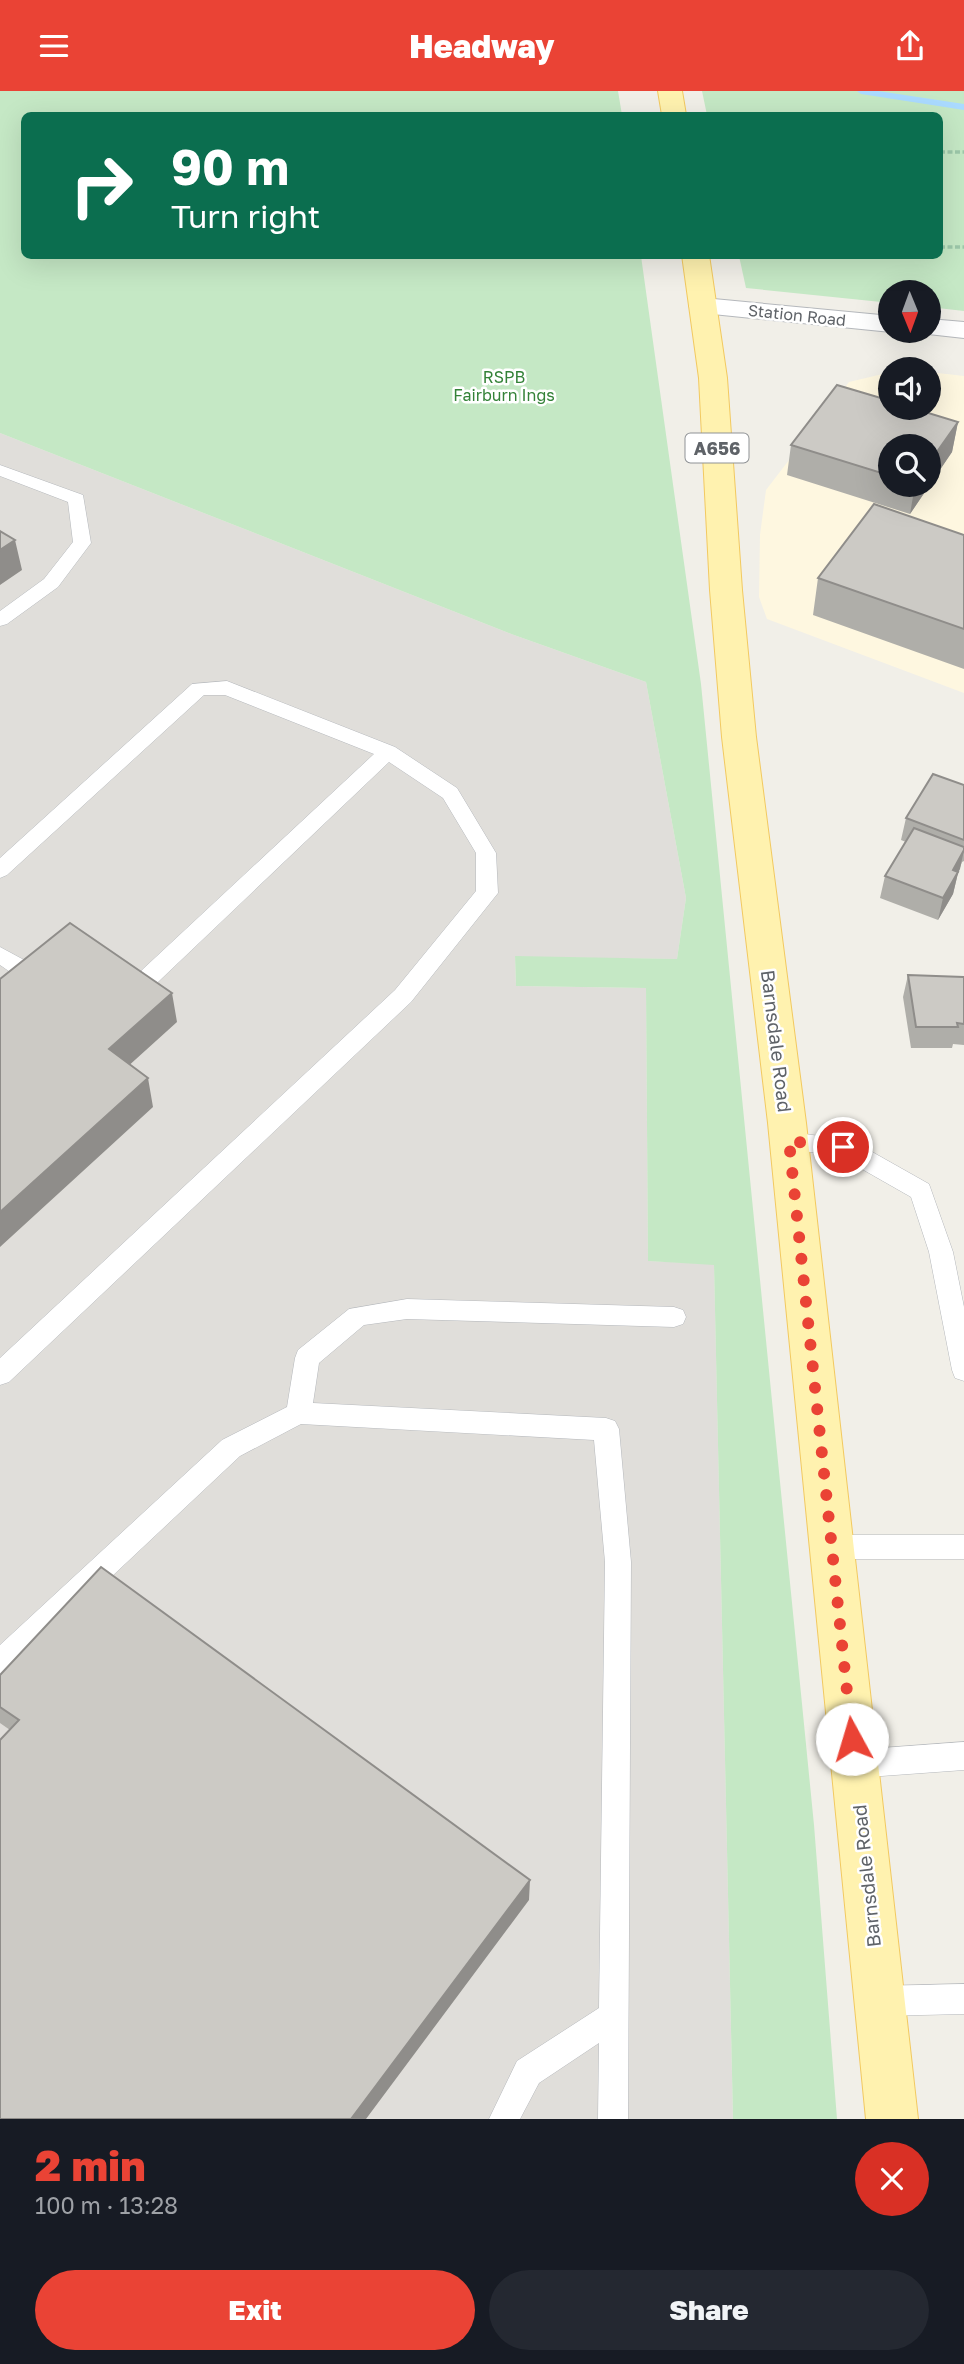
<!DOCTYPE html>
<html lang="en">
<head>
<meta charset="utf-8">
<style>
	body { margin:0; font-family:"Golos Text",sans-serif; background:#242831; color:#f1f3f6; height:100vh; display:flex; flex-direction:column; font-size:26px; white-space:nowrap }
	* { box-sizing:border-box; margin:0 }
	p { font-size:23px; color:#9ea1a6 }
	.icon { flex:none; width:38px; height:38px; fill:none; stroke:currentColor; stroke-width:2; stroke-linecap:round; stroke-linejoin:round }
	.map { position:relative; height:2028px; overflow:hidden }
	.drawer { display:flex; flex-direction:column; background:#171b24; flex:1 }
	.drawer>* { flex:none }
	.top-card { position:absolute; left:21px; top:21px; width:922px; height:147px; border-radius:10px; box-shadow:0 7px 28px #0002; background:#0b6e4f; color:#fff; overflow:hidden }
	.needle { width:46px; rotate:179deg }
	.controls { position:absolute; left:878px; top:189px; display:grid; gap:14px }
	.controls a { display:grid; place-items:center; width:63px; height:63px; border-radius:50%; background:#171b24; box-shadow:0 7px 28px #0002; font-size:35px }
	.pin { position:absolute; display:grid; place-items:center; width:60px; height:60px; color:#fff; margin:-30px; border:4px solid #fff; border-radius:50%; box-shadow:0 2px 7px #0007 }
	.me { position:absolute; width:77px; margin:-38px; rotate:354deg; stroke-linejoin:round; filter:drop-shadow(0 0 5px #0008) }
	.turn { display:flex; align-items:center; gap:24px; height:147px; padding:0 35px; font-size:32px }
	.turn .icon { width:91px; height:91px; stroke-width:2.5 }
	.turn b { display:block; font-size:49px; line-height:60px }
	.round { display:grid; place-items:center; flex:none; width:74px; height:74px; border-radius:37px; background:#242831 }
	.head { display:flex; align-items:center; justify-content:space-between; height:119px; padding:0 35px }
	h1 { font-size:42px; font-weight:800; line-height:52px; color:#ea4335 }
	.primary-button { display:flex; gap:14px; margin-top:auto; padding:14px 35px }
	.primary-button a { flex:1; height:80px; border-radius:42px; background:#ea4335; color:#fff; font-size:28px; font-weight:800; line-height:80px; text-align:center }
	.primary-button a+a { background:#242831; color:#f1f3f6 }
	header { display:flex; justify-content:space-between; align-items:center; height:91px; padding:0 35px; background:#ea4335; color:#fff; font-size:32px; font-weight:800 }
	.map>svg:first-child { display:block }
</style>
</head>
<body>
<header><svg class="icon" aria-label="menu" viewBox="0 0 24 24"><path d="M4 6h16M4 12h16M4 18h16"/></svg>Headway<svg class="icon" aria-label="share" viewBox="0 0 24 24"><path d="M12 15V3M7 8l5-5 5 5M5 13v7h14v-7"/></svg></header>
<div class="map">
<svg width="964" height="2028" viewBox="0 0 964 2028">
	<rect width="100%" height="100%" fill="#f1efe8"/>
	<!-- commercial -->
	<path fill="#fef7e0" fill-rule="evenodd" d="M891,281V317H929V281L964,285V602L767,528L759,506L760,444L766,399L849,291ZM891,355H929V394H891Z"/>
	<!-- industrial -->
	<path fill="#e0deda" d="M0,342L514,544L646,591L686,807L677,868L515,866L516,895L646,897L648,1170L714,1173L733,2028H0Z"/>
	<!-- green -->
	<path fill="#c5e8c5" d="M0,0H618L622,24H24V164L641,165L701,593L814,1734L837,2028H733L714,1174L648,1170L646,897L516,895L515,865L677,868L686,807L646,591L514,544L0,342Z
		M702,0H964V220L929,216V201H891V212L746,197L739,165L940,164V24H707Z"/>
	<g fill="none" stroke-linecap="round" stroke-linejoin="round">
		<!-- stream -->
		<path fill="#aadaff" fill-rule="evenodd" d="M857,0H878L964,13V19L861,3Z"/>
		<!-- service casing -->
		<g stroke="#b5b8bc" stroke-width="1">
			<path id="service" d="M0,374L83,404L91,452L58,496L7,533L0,535V520L44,488L73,451L68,411L0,385Z
				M227,590L395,656L457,697L496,762L498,802L411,911L9,1291L0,1294V1267L395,899L476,800V762L443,707L389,671L158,891L150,893L142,891L139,885L142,879L374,663L225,604H204L7,784L0,787V767L192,593Z
				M0,856L50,883L53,889L50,895C33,900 14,883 0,874Z
				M789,1041L851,1049L929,1093L953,1161L964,1216V1290L955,1287L952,1279L929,1161L911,1106L839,1065L781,1057L777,1050L781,1043Z
				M407,1208L674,1216L683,1219L686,1226L683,1233L674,1236L407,1228L364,1234L319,1272L313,1312L606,1327L615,1330L619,1338L631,1471L628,2028H598L599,1952L539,1992L520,2028H489L517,1970L599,1917L605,1471L594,1349L301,1333L240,1365L10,1581L0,1585V1554L222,1349L287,1316L295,1267L298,1259L349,1218Z
				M831,1444H964V1468H831L822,1464L818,1456L822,1448Z
				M964,1651V1679L854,1687L844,1683L840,1673L844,1663L854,1659Z
				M964,1893V1923L879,1925L868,1921L864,1910L868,1899L879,1895Z"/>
		</g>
		<!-- tertiary casing -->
		<g stroke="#b5b8bc" stroke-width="2">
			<path id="tertiary" d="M703,207L891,225V240H897L891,241L693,221L689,215L693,209Z
				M929,228L964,231V247L919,242L918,240H929Z"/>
		</g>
		<!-- primary casing -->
		<g stroke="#f2c960" stroke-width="2">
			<path id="primary" d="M658,0H682L686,24H662Z
				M682,164H709L727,287L742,499L756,646L806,1032L918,2028H866L768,1032L722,646L710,499L699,287Z"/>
		</g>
		<!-- path -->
		<path stroke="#9cc7a9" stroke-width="3.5" stroke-dasharray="5 2.5" stroke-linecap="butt" d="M940,61H964
			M940,156H964"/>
		<!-- service -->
		<use href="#service" fill="#fff" fill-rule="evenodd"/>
		<!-- tertiary -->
		<use href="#tertiary" fill="#fff" fill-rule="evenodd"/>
		<!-- primary -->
		<use href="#primary" fill="#fff2af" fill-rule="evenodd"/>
	</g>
	<!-- wall -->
	<path fill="#afaea9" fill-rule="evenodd" d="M837,294L891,310V317H912L958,331L952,361L910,423L787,384L791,354ZM891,355H929V394H891Z
		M964,444V578L813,524L818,487Z
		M964,694V770L962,771L958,782L953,803L938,829L880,807L885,785L906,751L901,749L906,727Z
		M908,884L964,886V954L953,953L952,957H911L903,906Z
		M0,1584L529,1809L10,1639L0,1632Z"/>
	<!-- shaded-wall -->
	<path fill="#8f8d8a" d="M958,331L952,361L910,423L915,394H929V372Z
		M15,449L22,479L0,494V459Z
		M964,759L960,778L958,782L953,803L938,829L943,807L953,779Z
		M172,902L177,931L115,987L109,958Z
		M148,987L153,1016L0,1156V1121Z
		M530,1789L529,1809L366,2028H351Z"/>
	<!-- building -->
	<path fill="#cccac5" stroke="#8f8d8a" stroke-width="2" d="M837,294L891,310V317H912L958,331L929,372V355H891V385L791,354Z
		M874,413L964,444V538L818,487Z
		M0,440L15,449L0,459Z
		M933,683L964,694V749L906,727Z
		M914,737L964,756V759L953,779L958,781L943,807L885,785Z
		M70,832L172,902L109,958L148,987L0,1121V888Z
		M908,884L964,886V933L957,932L958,936H916Z
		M101,1476L530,1789L351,2028H0V1649L19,1629L0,1616V1584Z"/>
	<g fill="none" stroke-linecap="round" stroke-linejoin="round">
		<!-- route -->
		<path stroke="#ea4335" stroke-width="12" stroke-dasharray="0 21.6" d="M843,1056L789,1050L852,1648"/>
	</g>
	<g text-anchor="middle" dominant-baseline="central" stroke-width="5" stroke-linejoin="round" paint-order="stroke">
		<!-- far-street labels -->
		<g font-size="16" fill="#5f6368" stroke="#fff">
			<text transform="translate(797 224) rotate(6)">Station Road</text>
		</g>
		<!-- far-park labels -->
		<g font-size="16" fill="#348238" stroke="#fff">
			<text x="504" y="286">RSPB<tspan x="504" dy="18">Fairburn Ings</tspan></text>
		</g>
		<!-- shield labels -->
		<rect fill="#fff" stroke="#8f9295" stroke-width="2" x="685.5" y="342.5" width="63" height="29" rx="5"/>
		<g font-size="18" font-weight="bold" fill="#5f6368">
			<text x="717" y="357">A656</text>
		</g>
		<!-- street labels -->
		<g font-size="19" fill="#5f6368" stroke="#fff">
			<text transform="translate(777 950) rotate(83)">Barnsdale Road</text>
			<text transform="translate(866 1785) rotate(-96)">Barnsdale Road</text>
		</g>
	</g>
</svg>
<div class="controls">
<a><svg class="needle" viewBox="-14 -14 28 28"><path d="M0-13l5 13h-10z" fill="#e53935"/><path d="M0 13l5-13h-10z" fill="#9ea1a6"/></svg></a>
<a><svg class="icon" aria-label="sound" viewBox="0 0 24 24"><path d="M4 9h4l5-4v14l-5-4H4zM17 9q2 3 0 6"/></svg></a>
<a><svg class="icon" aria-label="search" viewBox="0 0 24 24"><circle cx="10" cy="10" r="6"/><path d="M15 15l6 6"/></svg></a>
</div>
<div class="pin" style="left:843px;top:1056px;background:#d93025"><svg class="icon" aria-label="arrive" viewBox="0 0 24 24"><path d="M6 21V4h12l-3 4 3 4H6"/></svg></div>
<svg class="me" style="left:852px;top:1648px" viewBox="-20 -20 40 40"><circle r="19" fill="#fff"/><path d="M0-13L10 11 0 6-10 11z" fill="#ea4335"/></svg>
<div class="top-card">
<div class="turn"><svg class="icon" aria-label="right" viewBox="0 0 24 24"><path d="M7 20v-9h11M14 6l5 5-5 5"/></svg><div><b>90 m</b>Turn right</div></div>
</div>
</div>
<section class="drawer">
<div class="head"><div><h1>2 min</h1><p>100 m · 13:28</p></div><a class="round" style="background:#d93025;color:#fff"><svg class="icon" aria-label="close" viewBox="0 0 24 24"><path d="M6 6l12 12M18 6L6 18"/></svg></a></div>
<div class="primary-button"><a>Exit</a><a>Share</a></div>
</section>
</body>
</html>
